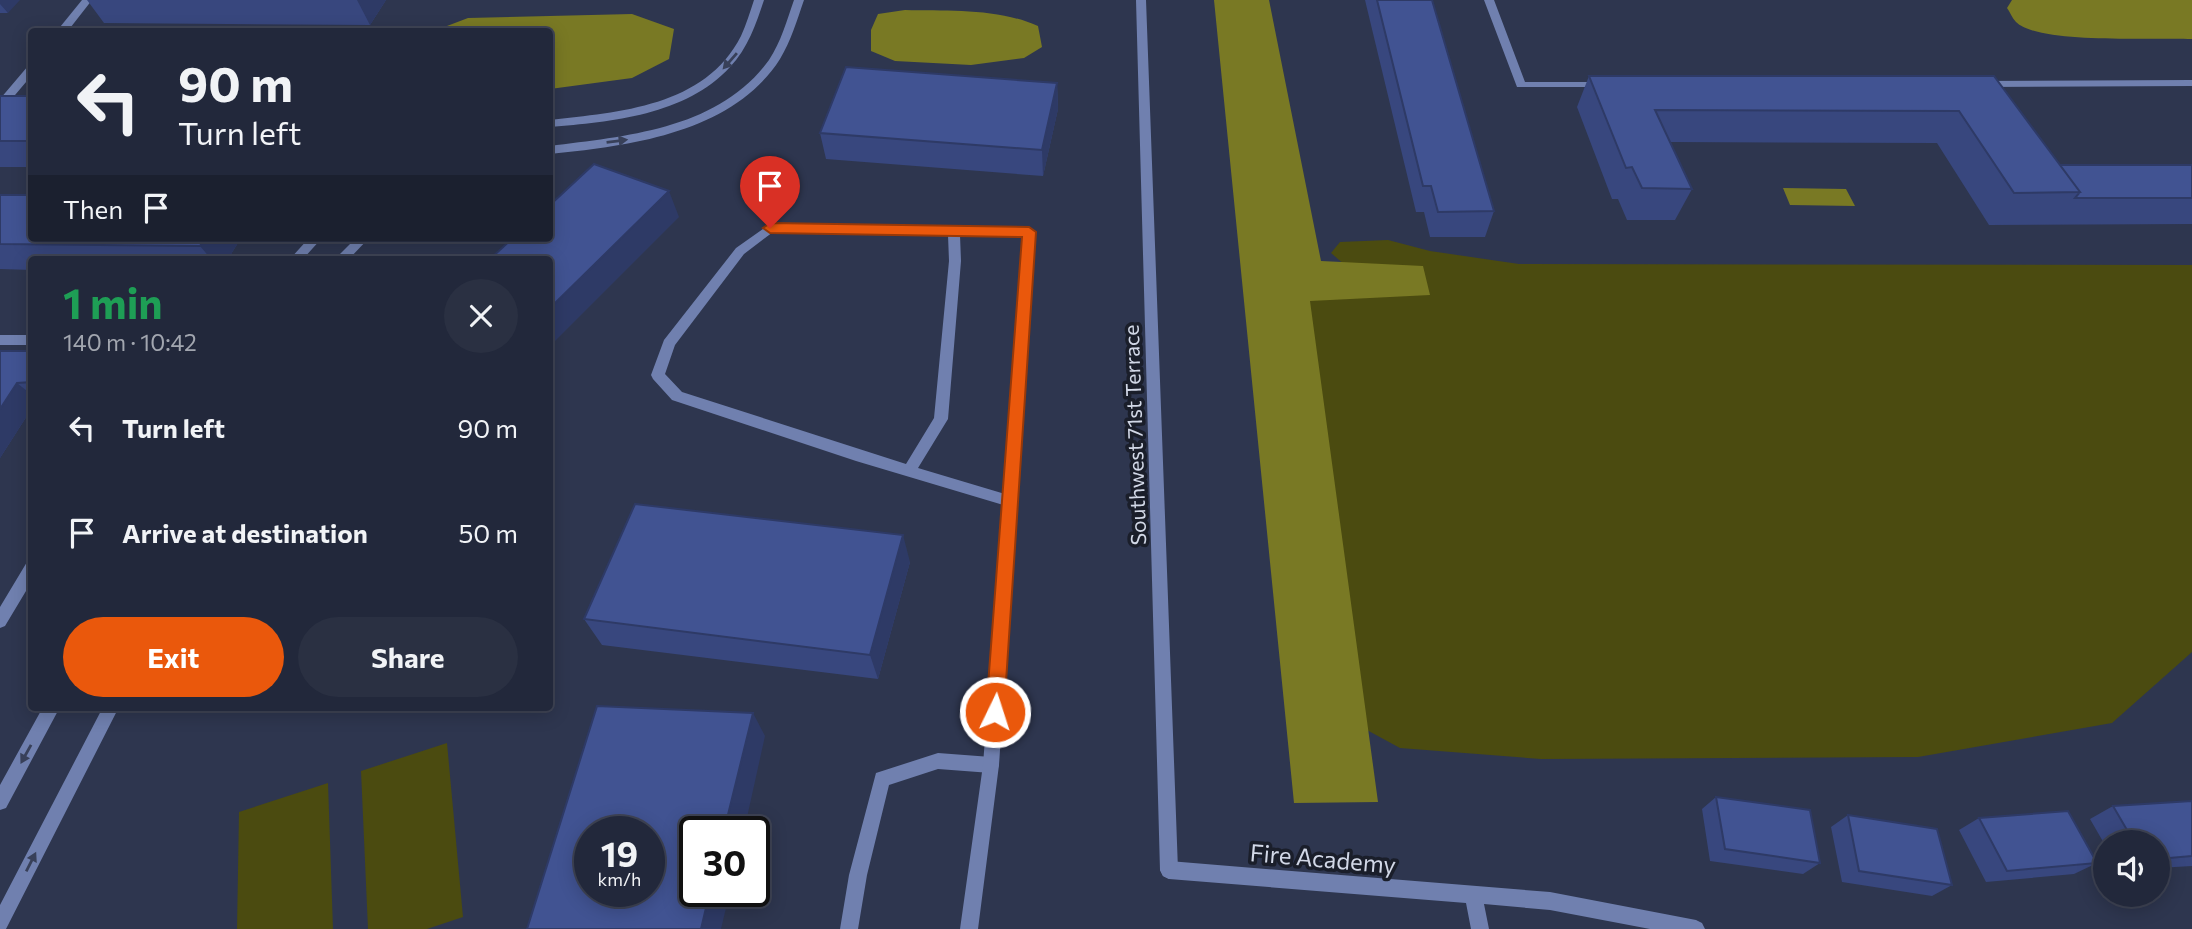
<!DOCTYPE html>
<html lang="en">
<head>
<meta charset="utf-8">
<style>
	body { margin:0; font-family:Commissioner,sans-serif; background:#2a3042; color:#f1f3f6; height:100vh; display:flex; flex-direction:column; font-size:26px; white-space:nowrap }
	* { box-sizing:border-box; margin:0 }
	p { font-size:23px; color:#a2a6af }
	.icon { flex:none; width:38px; height:38px; fill:none; stroke:currentColor; stroke-width:2; stroke-linecap:round; stroke-linejoin:round }
	.map { position:relative; flex:1; overflow:hidden }
	.details { position:absolute; left:28px; top:256px; width:525px; height:455px; display:flex; flex-direction:column; background:#22283b; border-radius:7px; box-shadow:0 4px 18px #0003,0 0 0 2px #3f4455 }
	.details>* { flex:none }
	.banner { position:absolute; left:28px; top:28px; width:525px; height:214px; border-radius:7px; box-shadow:0 4px 18px #0003,0 0 0 2px #3f4455; background:#22283b; color:#f1f3f6; overflow:hidden }
	.controls { position:absolute; left:2093px; top:830px; display:grid; gap:14px }
	.controls a { display:grid; place-items:center; width:77px; height:77px; border-radius:50%; background:#22283b; box-shadow:0 4px 18px #0003,0 0 0 2px #3f4455; font-size:35px }
	.speed { position:absolute; left:574px; top:816px; display:flex; gap:14px; font-size:35px; font-weight:700; text-align:center }
	.speed>* { display:grid; place-content:center; width:91px; height:91px; border-radius:50%; background:#22283b; box-shadow:0 4px 18px #0003,0 0 0 2px #3f4455; line-height:1 }
	.speed small { font-size:18px; font-weight:400 }
	.speed .limit { border:4px solid #111; border-radius:10px; background:#fff; color:#111 }
	.pin { position:absolute; display:grid; place-items:center; width:60px; height:60px; color:#fff; margin:-72px -30px; border-radius:50% 50% 50% 0; rotate:-45deg; box-shadow:0 0 7px #0007 }
	.pin .icon { rotate:45deg }
	.me { position:absolute; width:77px; margin:-38px; rotate:4deg; stroke-linejoin:round; filter:drop-shadow(0 0 5px #0008) }
	.turn { display:flex; align-items:center; gap:24px; height:147px; padding:0 35px; font-size:32px }
	.turn .icon { width:91px; height:91px; stroke-width:2.5 }
	.turn b { display:block; font-size:49px; line-height:60px }
	.then { display:flex; align-items:center; height:66px; padding:0 35px; background:#0003; gap:14px; font-size:26px }
	.round { display:grid; place-items:center; flex:none; width:74px; height:74px; border-radius:37px; background:#2a3042 }
	.head { display:flex; align-items:center; justify-content:space-between; height:119px; padding:0 35px }
	h1 { font-size:42px; font-weight:700; line-height:52px; color:#1e9e55 }
	.primary-button { display:flex; gap:14px; margin-top:auto; padding:14px 35px }
	.primary-button a { flex:1; height:80px; border-radius:42px; background:#ea580c; color:#fff; font-size:28px; font-weight:700; line-height:80px; text-align:center }
	.primary-button a+a { background:#2a3042; color:#f1f3f6 }
	ul { padding:0; list-style:none }
	li { display:flex; align-items:center; gap:21px; height:105px; padding:0 35px }
	li div { flex:1 }
	li b { display:block; font-size:26px }
	li em { font-style:normal }
	.map>svg:first-child { display:block }
</style>
</head>
<body>
<div class="map">
<svg width="2192" height="929" viewBox="0 0 2192 929">
	<rect width="100%" height="100%" fill="#2e364f"/>
	<!-- green -->
	<path fill="#4b4b10" d="M1388,240L1430,251L1519,264L2192,265V652L2112,723L1918,757L1541,759L1400,748L1330,710L1295,304L1353,272L1331,253L1340,242Z
		M447,743L463,917L427,929H368L361,771Z
		M328,783L333,929H237L239,812Z"/>
	<!-- water -->
	<path fill="#797924" d="M1214,0H1269L1321,261L1423,266L1430,295L1310,301L1378,802L1294,803Z
		M2012,0H2192V39C2157,37 2039,45 2016,22C2012,18 2010,12 2007,8Z
		M905,10C949,11 997,8 1038,26L1042,47L1024,58L971,65L895,61L871,51V30L878,14Z
		M632,14L674,29L669,59L632,78L550,89V32L442,31L447,26L468,18Z
		M1783,188L1846,189L1855,206L1790,205Z"/>
	<g fill="none" stroke-linecap="round" stroke-linejoin="round">
		<!-- service -->
		<path fill="#7080af" fill-rule="evenodd" d="M82,0H92L67,32H56Z
			M1484,0H1494L1525,82H1604L1609,85L1608,87H1517Z
			M32,65V75L4,108L0,109V99L28,66Z
			M2192,80V86L1981,87L1976,84L1981,81Z
			M770,224L1033,229L1035,232L1033,235L1029,236L960,235L961,261L948,419L918,468L1015,497L1017,501L1015,505L1010,507L856,461L672,400L653,379L651,375L664,340L736,248ZM773,232L948,235L949,261L934,418L906,464L682,392L665,374L675,345L744,254Z
			M0,335H32V345H0Z
			M32,561V581L5,626L0,628V607L27,562Z
			M938,753L991,757L997,759L999,765L997,771L991,773L938,769L889,785L867,875L858,929H840L849,875L876,773Z
			M1169,861L1550,892L1696,920L1702,923L1705,929H1650L1550,910L1484,904L1489,929H1471L1466,903L1169,879L1163,876L1160,870L1163,864Z"/>
		<!-- minor -->
		<path fill="#7080af" fill-rule="evenodd" d="M754,0H764C756,24 748,48 730,67C686,115 611,122 550,127V120C619,112 705,107 741,36C746,25 750,12 754,0Z
			M794,0H804C797,20 791,41 780,59C733,133 629,146 550,154V146C628,136 719,129 769,60C781,42 787,20 794,0Z
			M1136,0H1146L1178,870L1175,876L1169,879L1163,876L1160,870Z
			M1029,228L1035,232L999,765L978,929H960L983,765L1023,232Z
			M309,238H322L303,259H290Z
			M356,238H369L349,259H335Z
			M43,707H60L6,808L0,810V785Z
			M103,707H119L6,929H0V905Z"/>
	</g>
	<!-- wall -->
	<path fill="#38477e" d="M0,0L8,13H0Z
		M87,0H386L370,25L104,23Z
		M1365,0H1432L1494,211L1485,237H1430L1424,212H1416Z
		M1589,76H1994L2060,165H2192V224L1989,225L1937,143L1670,142L1692,189L1675,220H1627L1618,199H1612L1577,107Z
		M1057,83L1058,109L1043,176L826,159L820,133Z
		M0,96H32V167H0Z
		M0,195L241,238L228,259H32V270L0,269Z
		M0,351H32V408L0,458Z
		M910,562L878,679L602,645L584,619Z
		M1716,797L1820,863L1803,874L1710,861L1702,809Z
		M2192,801V866L2158,868V842H2105V845L2090,819L2113,806Z
		M1848,815L1952,885L1932,896L1842,882L1831,827Z
		M1979,818L2097,863L2074,874L1986,882L1959,830Z"/>
	<!-- shaded-wall -->
	<path fill="#2e3a66" d="M0,0H20L8,13L0,4Z
		M357,0H386L370,25Z
		M1057,83L1058,109L1043,176L1042,150Z
		M669,191L679,217L550,346V308Z
		M205,238H241L228,259H211L200,246Z
		M17,383L32,395V408L0,458V409Z
		M903,535L910,562L878,679L870,655Z
		M753,713L765,736L744,831H724Z
		M710,891H730L721,929H701Z"/>
	<!-- building -->
	<path fill="#415392" stroke="#2e3a66" stroke-width="2" fill-rule="evenodd" d="M1377,0H1432L1494,211L1438,212L1431,186H1423Z
		M846,67L1057,83L1042,150L820,133Z
		M1589,76H1994L2080,192L2014,193L1959,111L1655,110L1692,189L1642,188L1632,167L1626,168Z
		M0,96H32V141H0Z
		M594,164L669,191L550,308V259H490L513,238H550V205Z
		M2060,165H2192V198H2075L2080,192Z
		M0,195H32V238H205L200,246L0,244Z
		M0,351H32V382L17,383L0,409Z
		M635,504L903,535L870,655L584,619Z
		M597,706L753,713L724,831H695V891H710L701,929H527ZM590,831H649V891H590Z
		M1716,797L1810,810L1820,863L1725,849Z
		M2192,801V856L2158,859V842H2134L2113,806Z
		M2068,811L2097,863L2007,871L1979,818Z
		M1848,815L1937,829L1952,885L1859,871Z"/>
	<!-- one-way arrows -->
	<defs><path id="oneway-solid" d="M-6-.8H1V-3.2L6.5 0L1 3.2V.8H-6Z" transform="scale(1.75)"/></defs>
	<g fill="#384059">
		<use href="#oneway-solid" transform="translate(730 61) rotate(131)"/>
		<use href="#oneway-solid" transform="translate(617 141) rotate(-7)"/>
		<use href="#oneway-solid" transform="translate(26 754) rotate(119)"/>
		<use href="#oneway-solid" transform="translate(31 862) rotate(-63)"/>
	</g>
	<!-- route -->
	<path fill="#ea580c" stroke="#983908" stroke-width="2" d="M770,223L1029,227L1036,232L1004,712L1001,718L995,720L988,718L986,712L1022,237L770,233L763,228Z"/>
	<g text-anchor="middle" dominant-baseline="central" stroke-width="7" stroke-linejoin="round" paint-order="stroke">
		<!-- street labels -->
		<g font-size="21" fill="#d2d8e7" stroke="#1a1e2a">
			<text transform="translate(1134 435) rotate(-92)">Southwest 71st Terrace</text>
		</g>
		<!-- near-street labels -->
		<g font-size="24" fill="#d2d8e7" stroke="#1a1e2a">
			<text transform="translate(1323 858) rotate(5)">Fire Academy</text>
		</g>
	</g>
</svg>
<div class="controls">
<a><svg class="icon" aria-label="sound" viewBox="0 0 24 24"><path d="M4 9h4l5-4v14l-5-4H4zM17 9q2 3 0 6"/></svg></a>
</div>
<div class="speed"><div>19<small>km/h</small></div><div class="limit">30</div></div>
<div class="pin" style="left:770px;top:228px;background:#d93025"><svg class="icon" aria-label="arrive" viewBox="0 0 24 24"><path d="M6 21V4h12l-3 4 3 4H6"/></svg></div>
<svg class="me" style="left:995px;top:712px" viewBox="-20 -20 40 40"><circle r="17" fill="#ea580c" stroke="#fff" stroke-width="3"/><path d="M0-11L8 9 0 5-8 9z" fill="#fff"/></svg>
<div class="banner">
<div class="turn"><svg class="icon" aria-label="left" viewBox="0 0 24 24"><path d="M17 20v-9H6M10 6l-5 5 5 5"/></svg><div><b>90 m</b>Turn left</div></div>
<div class="then">Then<svg class="icon" aria-label="arrive" viewBox="0 0 24 24"><path d="M6 21V4h12l-3 4 3 4H6"/></svg></div>
</div>
<section class="details">
<div class="head"><div><h1>1 min</h1><p>140 m · 10:42</p></div><a class="round"><svg class="icon" aria-label="close" viewBox="0 0 24 24"><path d="M6 6l12 12M18 6L6 18"/></svg></a></div>
<ul>
<li><svg class="icon" aria-label="left" viewBox="0 0 24 24"><path d="M17 20v-9H6M10 6l-5 5 5 5"/></svg><div><b>Turn left</b></div><em>90 m</em></li>
<li><svg class="icon" aria-label="arrive" viewBox="0 0 24 24"><path d="M6 21V4h12l-3 4 3 4H6"/></svg><div><b>Arrive at destination</b></div><em>50 m</em></li>
</ul>
<div class="primary-button"><a>Exit</a><a>Share</a></div>
</section>
</div>
</body>
</html>
